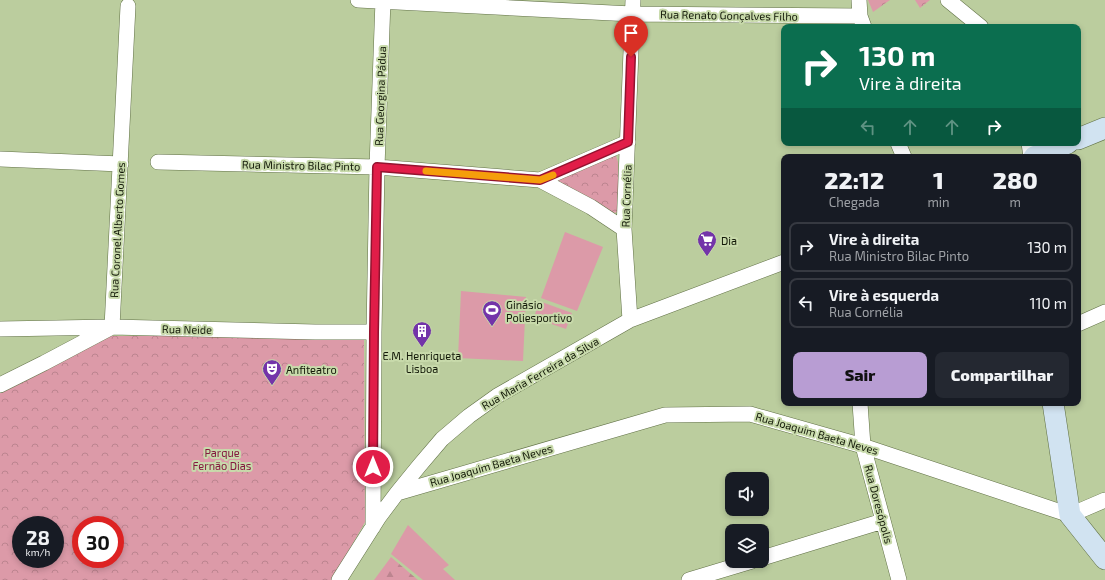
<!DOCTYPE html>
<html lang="pt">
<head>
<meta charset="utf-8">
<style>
	body { margin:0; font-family:"Exo 2",sans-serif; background:#242831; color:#f1f3f6; height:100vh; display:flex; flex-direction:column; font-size:15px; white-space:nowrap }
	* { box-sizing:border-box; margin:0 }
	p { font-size:13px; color:#9ea1a6 }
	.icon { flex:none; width:22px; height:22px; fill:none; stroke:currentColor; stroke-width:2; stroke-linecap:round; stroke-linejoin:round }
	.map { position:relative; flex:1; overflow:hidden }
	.panel { position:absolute; left:781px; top:154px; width:300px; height:252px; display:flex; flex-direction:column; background:#171b24; border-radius:8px; box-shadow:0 2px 6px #0003 }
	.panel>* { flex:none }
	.hud { position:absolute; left:781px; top:24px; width:300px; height:122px; border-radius:8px; box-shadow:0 2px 6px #0003; background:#0b6e4f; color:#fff; overflow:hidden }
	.controls { position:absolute; left:725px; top:472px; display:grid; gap:8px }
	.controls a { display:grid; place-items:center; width:44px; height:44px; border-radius:8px; background:#171b24; box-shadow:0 2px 6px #0003; font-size:20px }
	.speed { position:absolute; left:12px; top:516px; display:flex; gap:8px; font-size:20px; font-weight:700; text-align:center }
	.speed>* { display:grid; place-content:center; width:52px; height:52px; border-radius:50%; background:#171b24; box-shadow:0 2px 6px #0003; line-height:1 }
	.speed small { font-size:10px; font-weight:400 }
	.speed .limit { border:6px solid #d22; background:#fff; color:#111 }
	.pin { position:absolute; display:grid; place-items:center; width:34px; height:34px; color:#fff; margin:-41px -17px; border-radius:50% 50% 50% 0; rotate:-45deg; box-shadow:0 0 4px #0007 }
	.pin .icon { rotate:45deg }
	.me { position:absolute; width:44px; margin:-22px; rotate:0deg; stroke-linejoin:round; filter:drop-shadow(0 0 3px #0008) }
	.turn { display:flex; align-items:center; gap:14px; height:84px; padding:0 12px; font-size:18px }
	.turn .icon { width:52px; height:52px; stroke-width:2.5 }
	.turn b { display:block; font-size:28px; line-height:34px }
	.lanes { display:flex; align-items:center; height:38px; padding:0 12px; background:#0003; justify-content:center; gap:20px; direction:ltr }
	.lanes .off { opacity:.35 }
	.eta { display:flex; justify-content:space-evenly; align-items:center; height:68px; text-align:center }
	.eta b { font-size:24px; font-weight:800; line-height:28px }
	.primary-button { display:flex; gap:8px; margin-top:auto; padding:8px 12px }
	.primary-button a { flex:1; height:46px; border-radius:8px; background:#b89dd3; color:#111; font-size:16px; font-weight:800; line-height:46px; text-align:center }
	.primary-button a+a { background:#242831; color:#f1f3f6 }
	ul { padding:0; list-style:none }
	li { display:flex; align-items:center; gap:12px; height:50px; margin:0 8px 6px; padding:0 4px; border:2px solid #363941; border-radius:8px }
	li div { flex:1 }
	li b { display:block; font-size:15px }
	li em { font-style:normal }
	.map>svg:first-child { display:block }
</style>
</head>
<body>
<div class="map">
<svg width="1105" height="580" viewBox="0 0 1105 580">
	<defs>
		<pattern id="forest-firs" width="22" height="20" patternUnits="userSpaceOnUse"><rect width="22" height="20" fill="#dc9aa8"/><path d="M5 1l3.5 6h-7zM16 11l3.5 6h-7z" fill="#bc848f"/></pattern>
		<pattern id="park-crowns" width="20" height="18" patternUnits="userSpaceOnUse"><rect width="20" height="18" fill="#dc9aa8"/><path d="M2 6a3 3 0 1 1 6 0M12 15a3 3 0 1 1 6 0" fill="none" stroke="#bc848f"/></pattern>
	</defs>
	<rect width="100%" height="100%" fill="#bbcd9e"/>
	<!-- grass -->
	<path fill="#dc9aa8" d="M565,232L603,247L577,311L541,298Z
		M461,291L526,297L523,361L458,358Z
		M539,301L572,313L566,329L534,318Z
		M408,525L449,565L443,569L455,580H423L391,554Z"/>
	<!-- forest -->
	<path fill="url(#forest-firs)" d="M391,557L418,580H374Z"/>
	<!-- park -->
	<path fill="url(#park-crowns)" fill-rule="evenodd" d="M868,0H890L873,12Z
		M915,0H930L920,8Z
		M610,156H616L618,162V205L617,212L614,213L553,180Z
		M106,336H205L364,340L365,522L332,580H0V390ZM21,525H55V559H21ZM81,525H115V559H81Z"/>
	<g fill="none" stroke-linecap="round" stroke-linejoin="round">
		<!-- street casing -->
		<g stroke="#607045" stroke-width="16">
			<path id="street" d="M358,0L632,14L860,16
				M859,0L860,16L864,27
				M948,0L981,27
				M898,143L904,157
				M1029,143L1031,157
				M0,159L121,164
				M158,162L377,167L540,180L591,207L624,229
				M540,180L628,142
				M630,320L624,229L633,0
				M1078,324L1105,312
				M0,329L112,327L315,332H374
				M0,385L44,363L112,327L128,6
				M860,403L863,446L899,580
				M397,493L665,415L750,414L863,446L1070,515L1105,500
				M373,527L374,332L377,167L383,0
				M762,558L883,521
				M339,580L379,517L397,493L419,466L442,439L469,416L497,396L630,320L784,262
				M689,580L752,561"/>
		</g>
		<!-- secondary casing -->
		<g stroke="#607045" stroke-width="22">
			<path id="secondary" d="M1078,139L1105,128
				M1034,157L1068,143
				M1053,403L1070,515L1105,559"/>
		</g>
		<!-- street -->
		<use href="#street" stroke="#fff" stroke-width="15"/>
		<!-- secondary -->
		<use href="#secondary" stroke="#d1e3f1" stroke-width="21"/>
	</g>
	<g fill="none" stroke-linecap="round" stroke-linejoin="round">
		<!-- route casing -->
		<g stroke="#92132f" stroke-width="10">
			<path id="route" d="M373,467L374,332L377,167L540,180L628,142L631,57"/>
		</g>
		<!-- route -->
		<use href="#route" stroke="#e11d48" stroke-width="7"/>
		<!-- slow -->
		<path stroke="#f59e0b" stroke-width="7" d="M426,171L540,180L553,175"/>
	</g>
	<!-- icons -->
	<defs>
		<g id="supermarket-pin" transform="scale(1)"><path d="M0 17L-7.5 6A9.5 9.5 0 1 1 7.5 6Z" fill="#7334a9" stroke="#c8daab"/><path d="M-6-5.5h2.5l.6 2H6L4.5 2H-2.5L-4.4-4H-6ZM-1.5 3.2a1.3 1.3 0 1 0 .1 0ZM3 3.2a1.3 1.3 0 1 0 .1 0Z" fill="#fff"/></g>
		<g id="stadium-pin" transform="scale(1)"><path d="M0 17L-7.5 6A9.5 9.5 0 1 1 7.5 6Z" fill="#7334a9" stroke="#c8daab"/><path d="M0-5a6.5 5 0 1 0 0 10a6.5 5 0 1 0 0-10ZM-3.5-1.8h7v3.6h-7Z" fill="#fff"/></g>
		<g id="building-pin" transform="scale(1)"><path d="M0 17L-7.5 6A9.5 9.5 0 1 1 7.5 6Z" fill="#7334a9" stroke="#c8daab"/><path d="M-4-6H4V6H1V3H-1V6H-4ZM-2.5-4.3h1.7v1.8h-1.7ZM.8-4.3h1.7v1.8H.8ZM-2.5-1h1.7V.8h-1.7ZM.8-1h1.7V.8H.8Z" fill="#fff"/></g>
		<g id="theatre-pin" transform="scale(1)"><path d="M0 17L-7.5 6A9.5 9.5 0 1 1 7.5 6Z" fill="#7334a9" stroke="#c8daab"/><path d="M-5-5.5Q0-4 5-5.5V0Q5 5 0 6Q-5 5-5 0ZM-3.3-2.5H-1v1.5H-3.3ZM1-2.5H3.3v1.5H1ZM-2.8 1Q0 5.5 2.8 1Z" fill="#fff"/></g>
	</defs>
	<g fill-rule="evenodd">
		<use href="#supermarket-pin" x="707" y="240"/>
		<use href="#stadium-pin" x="492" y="310"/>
		<use href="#building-pin" x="422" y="331"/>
		<use href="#theatre-pin" x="272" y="369"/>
	</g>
	<g text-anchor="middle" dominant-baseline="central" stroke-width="4" stroke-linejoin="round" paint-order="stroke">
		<!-- street labels -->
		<g font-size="11" fill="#131908" stroke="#c8daab">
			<text transform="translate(729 15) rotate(1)">Rua Renato Gonçalves Filho</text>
			<text transform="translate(380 96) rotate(-88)">Rua Georgina Pádua</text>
			<text transform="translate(301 165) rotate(1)">Rua Ministro Bilac Pinto</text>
			<text transform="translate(626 196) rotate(-88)">Rua Cornélia</text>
			<text transform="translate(117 230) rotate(-87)">Rua Coronel Alberto Gomes</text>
			<text transform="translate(187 329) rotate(1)">Rua Neide</text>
			<text transform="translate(540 373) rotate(-30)">Rua Maria Ferreira da Silva</text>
			<text transform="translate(817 433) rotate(16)">Rua Joaquim Baeta Neves</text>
			<text transform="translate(491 465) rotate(-16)">Rua Joaquim Baeta Neves</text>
			<text transform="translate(879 504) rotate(75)">Rua Doresópolis</text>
		</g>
		<!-- poi labels -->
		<g font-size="11" fill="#131908" stroke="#c8daab" text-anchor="start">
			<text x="721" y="240">Dia</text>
			<text x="506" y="304">Ginásio<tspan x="506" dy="13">Poliesportivo</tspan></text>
			<text x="422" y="355" text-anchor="middle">E.M. Henriqueta<tspan x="422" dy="13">Lisboa</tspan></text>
			<text x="286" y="369">Anfiteatro</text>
		</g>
		<!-- park labels -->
		<g font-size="11" fill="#84193f" stroke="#c8daab">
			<text x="222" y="452">Parque<tspan x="222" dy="13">Fernão Dias</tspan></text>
		</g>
	</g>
</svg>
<div class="controls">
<a><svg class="icon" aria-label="sound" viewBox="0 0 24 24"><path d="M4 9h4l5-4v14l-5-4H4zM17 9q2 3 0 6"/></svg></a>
<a><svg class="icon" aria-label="layers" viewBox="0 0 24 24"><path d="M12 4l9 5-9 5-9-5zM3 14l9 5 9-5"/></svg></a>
</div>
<div class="speed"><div>28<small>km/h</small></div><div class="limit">30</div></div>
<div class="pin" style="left:631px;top:57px;background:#d93025"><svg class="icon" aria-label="arrive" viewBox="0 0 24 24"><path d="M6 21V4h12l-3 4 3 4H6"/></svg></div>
<svg class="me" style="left:373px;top:467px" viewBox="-20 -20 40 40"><circle r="17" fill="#e11d48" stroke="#fff" stroke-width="3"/><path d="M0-11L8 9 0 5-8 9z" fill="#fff"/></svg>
<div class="hud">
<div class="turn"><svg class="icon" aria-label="right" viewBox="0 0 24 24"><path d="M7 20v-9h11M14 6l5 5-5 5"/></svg><div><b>130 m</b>Vire à direita</div></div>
<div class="lanes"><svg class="icon off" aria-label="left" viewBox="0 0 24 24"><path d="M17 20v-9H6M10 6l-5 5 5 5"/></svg><svg class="icon off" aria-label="ahead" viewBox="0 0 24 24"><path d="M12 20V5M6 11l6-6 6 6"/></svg><svg class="icon off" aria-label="ahead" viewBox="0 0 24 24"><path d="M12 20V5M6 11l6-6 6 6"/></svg><svg class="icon" aria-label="right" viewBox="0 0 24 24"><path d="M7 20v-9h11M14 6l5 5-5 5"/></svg></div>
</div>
<section class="panel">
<div class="eta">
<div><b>22:12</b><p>Chegada</p></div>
<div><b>1</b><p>min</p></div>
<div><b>280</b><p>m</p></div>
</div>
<ul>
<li><svg class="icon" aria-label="right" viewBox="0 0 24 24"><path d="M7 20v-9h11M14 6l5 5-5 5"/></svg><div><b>Vire à direita</b><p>Rua Ministro Bilac Pinto</p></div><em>130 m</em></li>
<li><svg class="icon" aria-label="left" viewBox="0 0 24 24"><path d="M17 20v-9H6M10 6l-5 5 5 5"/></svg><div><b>Vire à esquerda</b><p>Rua Cornélia</p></div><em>110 m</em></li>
</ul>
<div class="primary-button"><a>Sair</a><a>Compartilhar</a></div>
</section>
</div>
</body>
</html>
